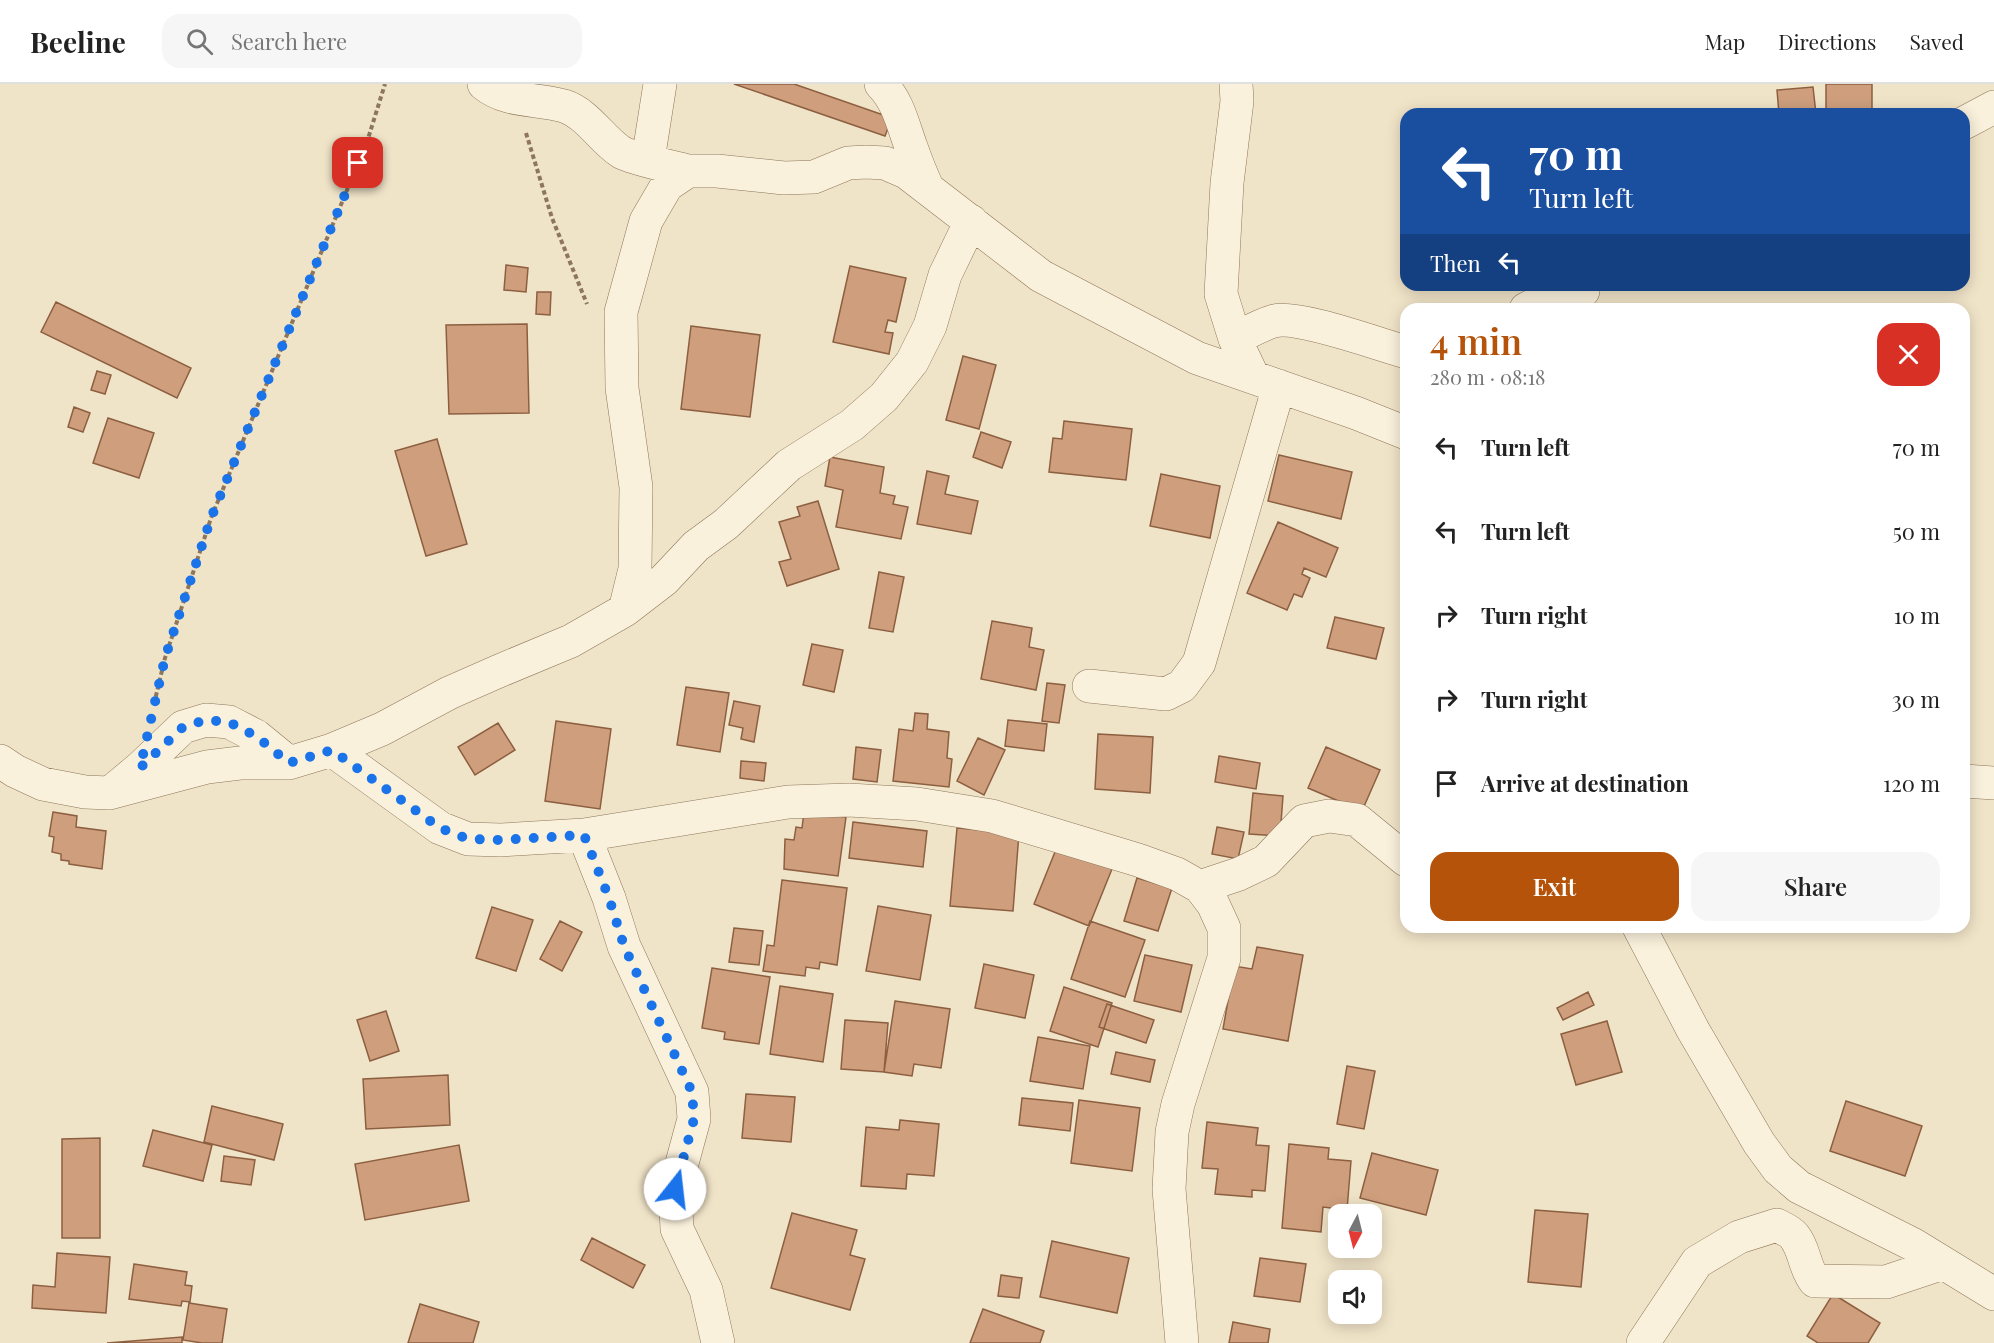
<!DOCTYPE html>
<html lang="en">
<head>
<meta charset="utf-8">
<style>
	body { margin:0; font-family:"Playfair Display",serif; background:#f6f6f6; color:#222; height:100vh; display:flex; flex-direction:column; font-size:22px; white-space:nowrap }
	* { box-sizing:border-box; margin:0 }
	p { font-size:20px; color:#767676 }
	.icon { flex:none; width:33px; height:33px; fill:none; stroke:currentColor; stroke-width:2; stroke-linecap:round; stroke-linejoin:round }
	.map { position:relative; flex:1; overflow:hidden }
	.panel { position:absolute; left:1400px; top:219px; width:570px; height:630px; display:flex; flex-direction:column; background:#fff; border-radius:18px; box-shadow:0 3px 15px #0003 }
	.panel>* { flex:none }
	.guide { position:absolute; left:1400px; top:24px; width:570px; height:183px; border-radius:18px; box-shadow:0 3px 15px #0003; background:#1a4fa0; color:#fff; overflow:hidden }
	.needle { width:39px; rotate:187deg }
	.controls { position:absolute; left:1328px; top:1120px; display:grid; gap:12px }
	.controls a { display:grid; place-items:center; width:54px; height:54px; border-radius:12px; background:#fff; box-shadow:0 3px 15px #0003; font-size:30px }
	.pin { position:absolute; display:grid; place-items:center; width:51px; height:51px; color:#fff; margin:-26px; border-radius:12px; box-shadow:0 3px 9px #0006 }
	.me { position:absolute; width:66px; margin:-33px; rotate:16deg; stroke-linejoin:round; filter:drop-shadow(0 0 4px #0008) }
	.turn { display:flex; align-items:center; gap:21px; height:126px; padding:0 30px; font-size:27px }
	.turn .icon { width:78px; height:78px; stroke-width:2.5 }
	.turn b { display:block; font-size:42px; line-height:51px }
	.then { display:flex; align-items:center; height:57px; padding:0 30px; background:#0003; gap:12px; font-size:22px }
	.round { display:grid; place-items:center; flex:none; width:63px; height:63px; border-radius:18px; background:#f6f6f6 }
	.head { display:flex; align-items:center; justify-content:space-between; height:102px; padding:0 30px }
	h1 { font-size:36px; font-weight:600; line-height:45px; color:#b45309 }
	.primary-button { display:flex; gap:12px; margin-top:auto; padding:12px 30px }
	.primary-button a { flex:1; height:69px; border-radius:18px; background:#b45309; color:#fff; font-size:24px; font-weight:600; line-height:69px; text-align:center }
	.primary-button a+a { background:#f6f6f6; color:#222 }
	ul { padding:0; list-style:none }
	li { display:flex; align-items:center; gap:18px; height:84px; padding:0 30px }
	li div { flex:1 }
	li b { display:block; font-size:22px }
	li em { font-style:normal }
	header { display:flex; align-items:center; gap:36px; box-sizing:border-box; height:84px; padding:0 30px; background:#fff; border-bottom:2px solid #e0e0e0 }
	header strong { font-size:28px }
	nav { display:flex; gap:33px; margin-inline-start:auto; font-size:21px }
	.search { width:420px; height:54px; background:#f6f6f6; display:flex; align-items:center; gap:15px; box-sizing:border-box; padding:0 21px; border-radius:18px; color:#767676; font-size:22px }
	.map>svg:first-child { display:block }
</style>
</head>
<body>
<header>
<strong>Beeline</strong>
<div class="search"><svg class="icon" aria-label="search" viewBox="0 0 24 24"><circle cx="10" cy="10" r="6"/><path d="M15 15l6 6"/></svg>Search here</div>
<nav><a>Map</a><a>Directions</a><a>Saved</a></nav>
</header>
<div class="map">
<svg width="1994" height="1259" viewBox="0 0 1994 1259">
	<rect width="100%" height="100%" fill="#f0e4c8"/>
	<!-- building -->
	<path fill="#cf9f7d" stroke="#8d5f41" stroke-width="1.5" d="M734,0H794L892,34L885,52Z
		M1826,0H1872V30H1826Z
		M1813,3L1816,30H1779L1777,6Z
		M506,181L528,184L526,208L504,206Z
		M850,182L906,194L896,238L888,236L885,248L893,249L889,270L833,258Z
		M537,208H551L550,231L536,230Z
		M56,218L191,284L177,314L41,248Z
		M527,240L529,329L449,330L446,241Z
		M691,242L760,251L750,333L681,325Z
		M963,272L996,281L979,345L946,336Z
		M97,287L111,291L105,310L91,306Z
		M74,323L90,329L83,348L68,343Z
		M108,334L154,349L139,394L93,379Z
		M1064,337L1132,345L1126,396L1049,388L1053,354L1062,355Z
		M981,348L1011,358L1002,384L973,373Z
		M437,355L467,460L426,472L395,367Z
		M1279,371L1352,388L1341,435L1268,417Z
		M830,373L884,383L880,409L895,412L893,420L908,423L901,455L836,443L843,406L825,402Z
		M927,387L949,392L945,410L978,417L971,450L917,440Z
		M1161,390L1220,402L1210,454L1150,442Z
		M818,417L839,485L787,502L779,478L791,475L779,438L800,432L797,423Z
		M1278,438L1338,464L1326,493L1304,484L1302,490L1310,494L1302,513L1294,510L1287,526L1247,509Z
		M879,488L904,493L893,548L869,544Z
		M1335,533L1384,544L1376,575L1327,564Z
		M992,537L1032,544L1029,563L1044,566L1036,606L981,595Z
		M812,560L843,566L834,608L803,601Z
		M1047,599L1065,601L1059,639L1042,637Z
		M686,603L729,609L720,668L677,661Z
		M734,617L760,622L754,658L741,655L743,644L729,641Z
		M915,629L928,630L927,645L949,648L947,674L952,675L949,703L893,697L899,645L913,647Z
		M1008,636L1047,640L1044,667L1005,662Z
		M556,637L611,645L600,725L545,717Z
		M498,639L515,666L475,691L458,663Z
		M1098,650L1153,653L1150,709L1095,705Z
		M978,654L1005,666L984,711L957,697Z
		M856,663L881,666L877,698L853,695Z
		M1326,663L1380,686L1362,727L1308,704Z
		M1219,672L1260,679L1256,705L1215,698Z
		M741,677L766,679L764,697L740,694Z
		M1253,709L1283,712L1280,752L1249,750Z
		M53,728L77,732L76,743L106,747L102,785L69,780V777L61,776V770L52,768L54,753L49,752Z
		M804,728L846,733L838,792L784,785L785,755L794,756L796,743L802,744Z
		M853,738L927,747L923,783L849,774Z
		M1217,743L1244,748L1238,775L1212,770Z
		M957,744L1019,749L1013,827L950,822Z
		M1057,763L1112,785L1089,842L1034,820Z
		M1137,794L1172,804L1158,847L1124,837Z
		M782,796L847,804L837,881L820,878L819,885L806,883L805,892L763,887L767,861L774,862Z
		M878,822L931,831L920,896L866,887Z
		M492,823L533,836L516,887L476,874Z
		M560,837L582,848L562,887L540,875Z
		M1090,837L1145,856L1125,913L1071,895Z
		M734,844L763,847L759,881L729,878Z
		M1257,863L1303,871L1288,957L1223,945L1234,882L1252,885Z
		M1145,871L1192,881L1181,928L1134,917Z
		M984,880L1034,891L1025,934L975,924Z
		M712,884L770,893L759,960L724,955L725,948L702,944Z
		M780,902L833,910L823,978L770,970Z
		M1064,903L1112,919L1098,963L1050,947Z
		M1588,908L1594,921L1563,936L1557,924Z
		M895,917L950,925L941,984L914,980L912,992L884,988Z
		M1107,920L1154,936L1146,959L1099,943Z
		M386,927L399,967L370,977L357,936Z
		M845,936L888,939L884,988L841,985Z
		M1607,937L1622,988L1576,1001L1561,950Z
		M1038,953L1090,962L1083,1005L1030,997Z
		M1116,968L1155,976L1150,998L1111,990Z
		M1347,982L1375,987L1364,1045L1337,1040Z
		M448,991L450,1041L366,1045L363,995Z
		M746,1010L795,1013L791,1058L742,1054Z
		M1022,1014L1073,1019L1070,1047L1019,1041Z
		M1079,1016L1140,1024L1132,1087L1071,1079Z
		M1846,1017L1922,1042L1905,1092L1830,1067Z
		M212,1022L283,1040L274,1076L204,1058Z
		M900,1036L939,1040L934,1092L907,1090L906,1105L861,1102L866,1043L899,1046Z
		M1207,1038L1258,1044L1256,1061L1269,1062L1265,1107L1252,1106V1113L1215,1110L1218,1085L1202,1084Z
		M153,1046L212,1061L203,1097L143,1082Z
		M100,1054V1154H62V1055Z
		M1289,1060L1329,1064L1328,1075L1351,1077L1347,1126L1323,1123L1321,1148L1282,1144Z
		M459,1061L469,1117L365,1136L355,1080Z
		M1372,1069L1438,1086L1426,1131L1360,1114Z
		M224,1072L255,1076L251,1101L221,1097Z
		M1535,1126L1588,1130L1581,1203L1528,1198Z
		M792,1129L857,1146L850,1171L865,1175L850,1226L771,1204Z
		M592,1154L645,1181L633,1204L581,1176Z
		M1052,1157L1129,1174L1117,1229L1040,1213Z
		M57,1169L110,1173L106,1229L32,1224L33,1201L55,1203Z
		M1260,1174L1306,1180L1300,1218L1254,1212Z
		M134,1180L187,1188L185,1201L192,1202L190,1218L182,1217L181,1222L129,1215Z
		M1001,1191L1022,1194L1019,1214L998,1212Z
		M1833,1210L1880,1239L1868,1259H1818L1807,1252Z
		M189,1219L227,1225L222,1259H202L183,1256Z
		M420,1220L479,1238L473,1259H408Z
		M983,1225L1044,1247L1040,1259H970Z
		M1233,1238L1270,1245L1268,1259H1229Z
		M182,1253V1259H107Z"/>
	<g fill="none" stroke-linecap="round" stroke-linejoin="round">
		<!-- minor casing -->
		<g stroke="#8d765c" stroke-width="34">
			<path id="minor" d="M484,0C507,19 537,14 564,22C588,30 601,55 621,68C633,75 673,83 688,87
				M881,0C898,17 903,41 911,63C916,77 921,90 927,103
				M1236,0L1237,17L1227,99L1221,210L1235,255L1253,293
				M1964,39L1994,23
				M648,76L660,0
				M1526,225L1556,210L1583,207
				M1235,255C1248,248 1260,241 1274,237C1299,231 1377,260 1406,268
				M625,526L664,496L696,462L726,440L789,381L852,341L884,313L912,278L930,242L945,191L971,137
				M1089,602L1166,610L1182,602L1199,579L1279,302
				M332,666L440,744L468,755L501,756L584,751L788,718L849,716L917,720L992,732L1138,776L1177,790L1200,803L1213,820L1224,844V874L1178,1020L1172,1048L1169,1105L1182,1259
				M0,677L15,687L43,700L85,708L109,709L207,683L240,679H289L332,666L382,645L449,609L499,587L571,557L625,526L635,485L636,403L622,304L621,228L646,137L667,101L688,87H717L784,94L814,93L848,79L866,78L885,79L906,88L1041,192L1197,274L1356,329L1406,349
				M1964,697L1994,699
				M116,704L140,684L183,643L206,636L229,638L256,652L289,679
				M584,751L609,814L624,862L692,1008L694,1035L675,1105L677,1145L706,1206L718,1259
				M1200,803L1239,790L1266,777L1304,737L1329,732L1357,736L1406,776
				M1639,843L1693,946L1759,1059L1778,1085L1799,1103L1914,1161L1994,1210
				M1643,1259L1697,1178L1739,1153L1777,1141C1782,1144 1790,1147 1794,1152C1805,1165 1804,1184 1815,1197L1886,1198L1943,1179"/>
		</g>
		<!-- path -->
		<path stroke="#8d765c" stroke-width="4" stroke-dasharray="4.5 3" stroke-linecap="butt" d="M526,49L552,134L587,220
			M154,620L165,574L211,434L367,58L385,0"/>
		<!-- minor -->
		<use href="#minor" stroke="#faf1dc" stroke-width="33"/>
	</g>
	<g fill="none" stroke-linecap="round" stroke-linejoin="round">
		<!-- route -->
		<path stroke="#1a73e8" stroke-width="10" stroke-dasharray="0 18" d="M358,79L211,434L165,574L140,684L183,643L206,636L229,638L242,645L256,652L289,679L332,666L440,744L468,755L501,756L584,751L609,814L624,862L692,1008L694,1035L675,1105"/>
	</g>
</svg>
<div class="controls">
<a><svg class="needle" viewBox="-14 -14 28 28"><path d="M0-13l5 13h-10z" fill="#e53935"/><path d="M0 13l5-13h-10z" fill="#767676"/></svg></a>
<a><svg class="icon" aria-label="sound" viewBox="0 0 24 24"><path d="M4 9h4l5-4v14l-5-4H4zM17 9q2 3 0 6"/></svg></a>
</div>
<div class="pin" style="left:358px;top:79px;background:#d93025"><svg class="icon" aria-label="arrive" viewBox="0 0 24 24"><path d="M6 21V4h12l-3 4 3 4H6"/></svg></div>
<svg class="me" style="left:675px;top:1105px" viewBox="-20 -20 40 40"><circle r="19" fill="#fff"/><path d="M0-13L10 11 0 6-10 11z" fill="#1a73e8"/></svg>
<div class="guide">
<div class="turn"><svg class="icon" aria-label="left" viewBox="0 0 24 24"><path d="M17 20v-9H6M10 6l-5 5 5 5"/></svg><div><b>70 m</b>Turn left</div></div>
<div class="then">Then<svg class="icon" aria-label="left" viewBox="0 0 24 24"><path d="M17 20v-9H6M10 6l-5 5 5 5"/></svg></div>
</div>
<section class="panel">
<div class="head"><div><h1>4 min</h1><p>280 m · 08:18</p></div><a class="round" style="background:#d93025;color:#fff"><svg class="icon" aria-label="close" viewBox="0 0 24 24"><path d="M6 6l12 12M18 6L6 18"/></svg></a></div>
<ul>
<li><svg class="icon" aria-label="left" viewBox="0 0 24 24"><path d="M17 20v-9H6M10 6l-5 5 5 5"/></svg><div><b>Turn left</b></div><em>70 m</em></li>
<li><svg class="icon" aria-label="left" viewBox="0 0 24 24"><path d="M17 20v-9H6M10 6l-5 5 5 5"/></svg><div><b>Turn left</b></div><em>50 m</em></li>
<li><svg class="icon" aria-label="right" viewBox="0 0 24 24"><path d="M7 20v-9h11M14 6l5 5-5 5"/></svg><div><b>Turn right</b></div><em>10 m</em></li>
<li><svg class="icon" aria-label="right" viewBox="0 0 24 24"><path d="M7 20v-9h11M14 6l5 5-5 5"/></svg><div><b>Turn right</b></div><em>30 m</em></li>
<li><svg class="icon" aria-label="arrive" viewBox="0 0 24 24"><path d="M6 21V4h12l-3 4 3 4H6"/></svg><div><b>Arrive at destination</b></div><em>120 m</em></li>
</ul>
<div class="primary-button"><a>Exit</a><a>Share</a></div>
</section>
</div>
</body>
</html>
